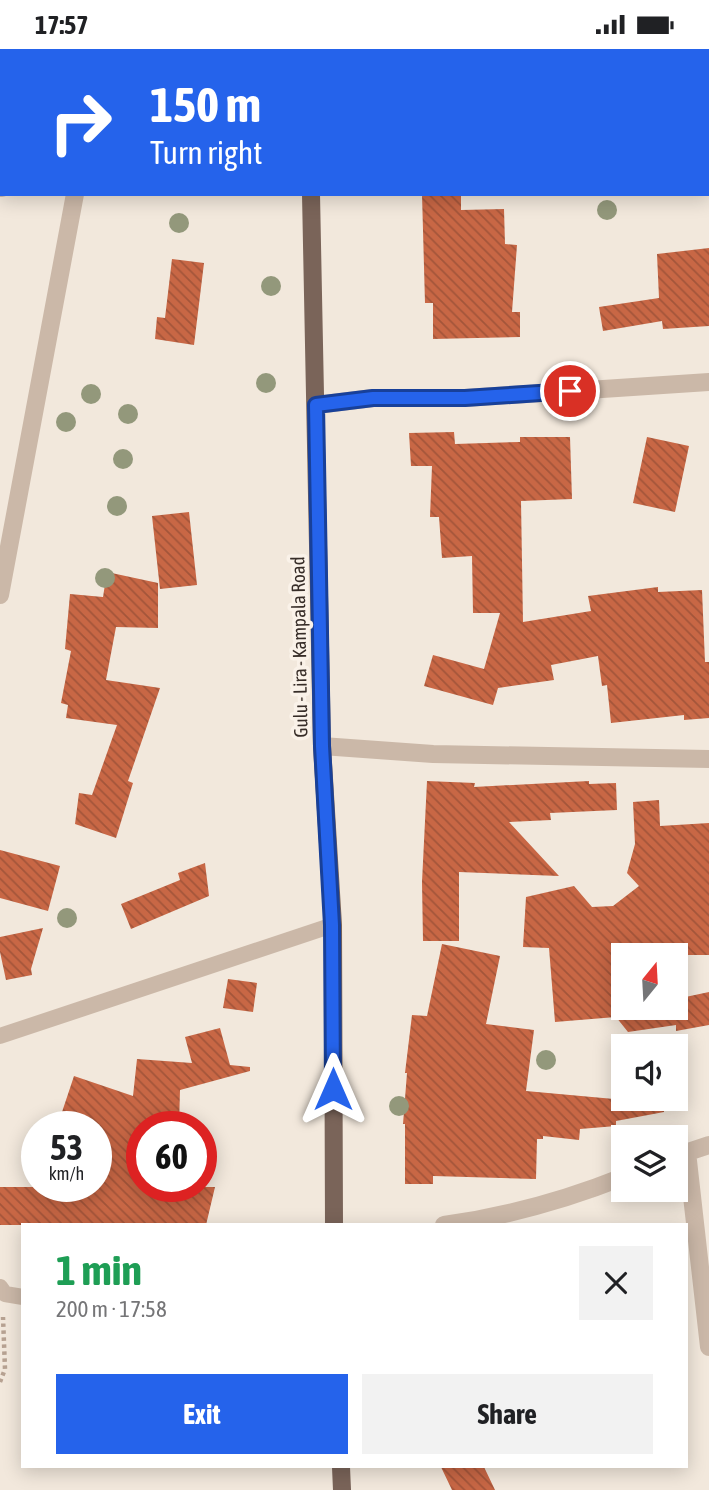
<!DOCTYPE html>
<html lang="en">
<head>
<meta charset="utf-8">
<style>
	body { margin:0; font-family:"Asap Condensed",sans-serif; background:#f2f2f2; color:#202124; height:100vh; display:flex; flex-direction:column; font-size:26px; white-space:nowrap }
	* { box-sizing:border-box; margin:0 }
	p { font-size:23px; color:#757577 }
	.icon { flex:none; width:38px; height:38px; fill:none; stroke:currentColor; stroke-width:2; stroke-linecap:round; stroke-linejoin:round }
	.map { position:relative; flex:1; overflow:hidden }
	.panel { position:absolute; left:21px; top:1174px; width:667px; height:245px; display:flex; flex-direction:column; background:#fff; border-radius:0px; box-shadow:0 4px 18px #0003 }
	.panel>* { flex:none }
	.top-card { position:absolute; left:0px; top:0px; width:710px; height:147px; box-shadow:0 4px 18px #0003; background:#2563eb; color:#fff; overflow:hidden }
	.needle { width:46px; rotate:18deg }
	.controls { position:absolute; left:611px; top:894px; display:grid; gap:14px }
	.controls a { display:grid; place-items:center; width:77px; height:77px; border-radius:0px; background:#fff; box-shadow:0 4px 18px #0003; font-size:35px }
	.speed { position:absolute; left:21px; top:1062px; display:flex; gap:14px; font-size:35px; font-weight:700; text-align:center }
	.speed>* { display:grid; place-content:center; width:91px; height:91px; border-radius:50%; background:#fff; box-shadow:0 4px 18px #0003; line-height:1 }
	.speed small { font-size:18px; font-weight:400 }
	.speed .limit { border:10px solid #d22; background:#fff; color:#111 }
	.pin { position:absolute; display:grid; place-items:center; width:60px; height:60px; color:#fff; margin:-30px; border:4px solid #fff; border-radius:50%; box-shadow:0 2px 7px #0007 }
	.me { position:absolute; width:77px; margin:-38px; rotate:0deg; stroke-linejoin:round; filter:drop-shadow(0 0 5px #0008) }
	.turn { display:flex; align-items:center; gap:24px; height:147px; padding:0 35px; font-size:32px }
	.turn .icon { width:91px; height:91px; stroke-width:2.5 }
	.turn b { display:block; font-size:49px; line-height:60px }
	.round { display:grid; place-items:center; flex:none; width:74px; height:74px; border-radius:0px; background:#f2f2f2 }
	.head { display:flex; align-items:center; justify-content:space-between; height:119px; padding:0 35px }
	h1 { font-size:42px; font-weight:700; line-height:52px; color:#1e9e55 }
	.cta { display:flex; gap:14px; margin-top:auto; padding:14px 35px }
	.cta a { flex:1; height:80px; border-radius:0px; background:#2563eb; color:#fff; font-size:28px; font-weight:700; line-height:80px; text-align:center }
	.cta a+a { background:#f2f2f2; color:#202124 }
	.status { display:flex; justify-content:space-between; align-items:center; height:49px; padding:0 35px; background:#fff; direction:ltr }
	.status svg { height:19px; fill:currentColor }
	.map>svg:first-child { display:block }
</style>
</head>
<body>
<div class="status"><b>17:57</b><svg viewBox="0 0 49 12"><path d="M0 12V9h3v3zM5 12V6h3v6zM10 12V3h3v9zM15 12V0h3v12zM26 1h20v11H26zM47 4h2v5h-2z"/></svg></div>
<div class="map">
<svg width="709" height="1441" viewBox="0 0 709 1441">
	<defs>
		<pattern id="building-back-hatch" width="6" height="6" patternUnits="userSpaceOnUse" patternTransform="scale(1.75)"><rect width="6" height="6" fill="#c86745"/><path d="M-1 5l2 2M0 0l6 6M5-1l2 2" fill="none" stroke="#a3553a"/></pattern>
	</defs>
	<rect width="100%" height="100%" fill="#f2e8dc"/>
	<!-- building -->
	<path fill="url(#building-back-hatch)" d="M422,145H461V161L504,160L505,195L517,196L512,263H520V288L433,290V254H425Z
		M709,199V277L663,280L662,272L603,282L599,258L659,249L657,205Z
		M172,210L204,214L194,296L155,290L157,268L165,269Z
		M454,383L455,395L520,393V388H570L572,450L521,452L523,573L591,562L588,547L658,538V543L702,541L705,613H709V669L684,671V666L611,674L607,636L602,637L598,607L551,616L554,631L498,639L493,656L424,637L433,606L484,620L500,564H473L472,507L442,509L439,468H430L432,417H411L409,384Z
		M647,388L689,397L675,463L633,454Z
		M189,463L197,536L160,540L152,467Z
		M107,523L158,534V579L116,578L106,631L160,639L128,732L133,734L116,789L75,775L79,744L92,746L117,676L66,669L68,656L61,654L71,602L65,600L70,545L103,548Z
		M427,732L475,734L474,738L589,732V735L616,734L617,761L550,764L551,771L509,773L559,827L459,823V892H423L422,833Z
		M659,751L660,777L709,774V906H623V959H676V950L709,943V976L676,982V976L628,983L616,968L555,973L549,899L523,898L526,848L574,837L592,858L613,857L639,837L627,824L635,795L633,753Z
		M0,801L60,817L48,862L0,849Z
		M205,814L209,847L131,880L121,855L180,831L178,824Z
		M43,879L31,920L32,926L6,931L0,903V888Z
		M442,895L500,907L486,975L534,981L526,1042L614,1050H663L664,1063L616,1072V1077L580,1080L579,1091L543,1087V1090H537L536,1130L433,1127V1135H405V1075H403L407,1024H405L412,966L427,967Z
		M228,930L257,934L253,963L223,959Z
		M220,979L230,1016L250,1018V1022L180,1041L179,1078H142V1138H215L206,1176H0V1138H96V1078H75L59,1072L74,1027L133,1047L137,1010L192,1014L185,988Z
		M441,1418H484L495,1441H452Z"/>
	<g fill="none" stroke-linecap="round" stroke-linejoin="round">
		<!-- path -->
		<path stroke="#b7a292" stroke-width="4.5" stroke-dasharray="3.5 3.5" stroke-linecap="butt" d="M0,1333L5,1320L3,1268"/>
		<!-- service -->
		<path stroke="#cbb8a8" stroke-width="16" d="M0,987L333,876
			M0,1238L5,1245L23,1248"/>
		<!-- minor -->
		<path stroke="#cbb8a8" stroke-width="18" d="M0,139H2
			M316,356L373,349H465L709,333
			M0,546L75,145
			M322,697L433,705L709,710
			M687,1103L709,1298
			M676,1107L709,1096
			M444,1176C508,1167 563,1152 623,1128"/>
		<!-- primary -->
		<path stroke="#7a6459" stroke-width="18" d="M308,0V2
			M311,145L322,697L333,876L334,1176
			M341,1418L342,1441"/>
	</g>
	<!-- trees -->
	<g fill="#93987b">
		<circle cx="607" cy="161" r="10"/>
		<circle cx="179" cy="174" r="10"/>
		<circle cx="271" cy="237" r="10"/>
		<circle cx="266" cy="334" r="10"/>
		<circle cx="91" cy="345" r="10"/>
		<circle cx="128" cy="365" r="10"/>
		<circle cx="66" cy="373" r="10"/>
		<circle cx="123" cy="410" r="10"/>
		<circle cx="117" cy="457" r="10"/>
		<circle cx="105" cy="529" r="10"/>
		<circle cx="67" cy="869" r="10"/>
		<circle cx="546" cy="1011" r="10"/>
		<circle cx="399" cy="1057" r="10"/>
	</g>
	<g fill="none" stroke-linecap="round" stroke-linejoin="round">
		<!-- route casing -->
		<g stroke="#184099" stroke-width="18">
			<path id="route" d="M333,1040L332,876L322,697L316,356L373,349H465L570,342"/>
		</g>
		<!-- route -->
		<use href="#route" stroke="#2563eb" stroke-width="12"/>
	</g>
	<g text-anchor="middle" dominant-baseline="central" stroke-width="7" stroke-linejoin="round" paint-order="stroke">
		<!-- street labels -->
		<g font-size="19" fill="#372d28" stroke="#faf2e9">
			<text transform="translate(299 598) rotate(-91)">Gulu - Lira - Kampala Road</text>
		</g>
	</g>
</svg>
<div class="controls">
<a><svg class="needle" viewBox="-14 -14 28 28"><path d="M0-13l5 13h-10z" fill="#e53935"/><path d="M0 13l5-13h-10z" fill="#757577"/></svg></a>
<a><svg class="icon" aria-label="sound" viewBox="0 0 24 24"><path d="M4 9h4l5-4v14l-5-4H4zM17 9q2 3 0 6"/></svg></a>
<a><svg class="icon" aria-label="layers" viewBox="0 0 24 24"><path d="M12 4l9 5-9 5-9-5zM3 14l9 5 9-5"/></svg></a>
</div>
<div class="speed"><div>53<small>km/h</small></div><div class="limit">60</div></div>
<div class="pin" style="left:570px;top:342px;background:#d93025"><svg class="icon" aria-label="arrive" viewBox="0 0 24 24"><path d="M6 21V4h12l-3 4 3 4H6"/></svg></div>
<svg class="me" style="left:333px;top:1040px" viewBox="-20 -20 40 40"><path d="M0-17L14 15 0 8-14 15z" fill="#2563eb" stroke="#fff" stroke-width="4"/></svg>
<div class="top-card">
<div class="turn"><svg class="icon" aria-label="right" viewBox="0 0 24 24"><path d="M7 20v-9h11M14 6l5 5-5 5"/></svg><div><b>150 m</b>Turn right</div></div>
</div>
<section class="panel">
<div class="head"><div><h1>1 min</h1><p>200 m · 17:58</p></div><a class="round"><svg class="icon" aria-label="close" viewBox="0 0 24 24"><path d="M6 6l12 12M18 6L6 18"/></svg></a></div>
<div class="cta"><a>Exit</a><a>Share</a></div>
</section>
</div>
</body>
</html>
